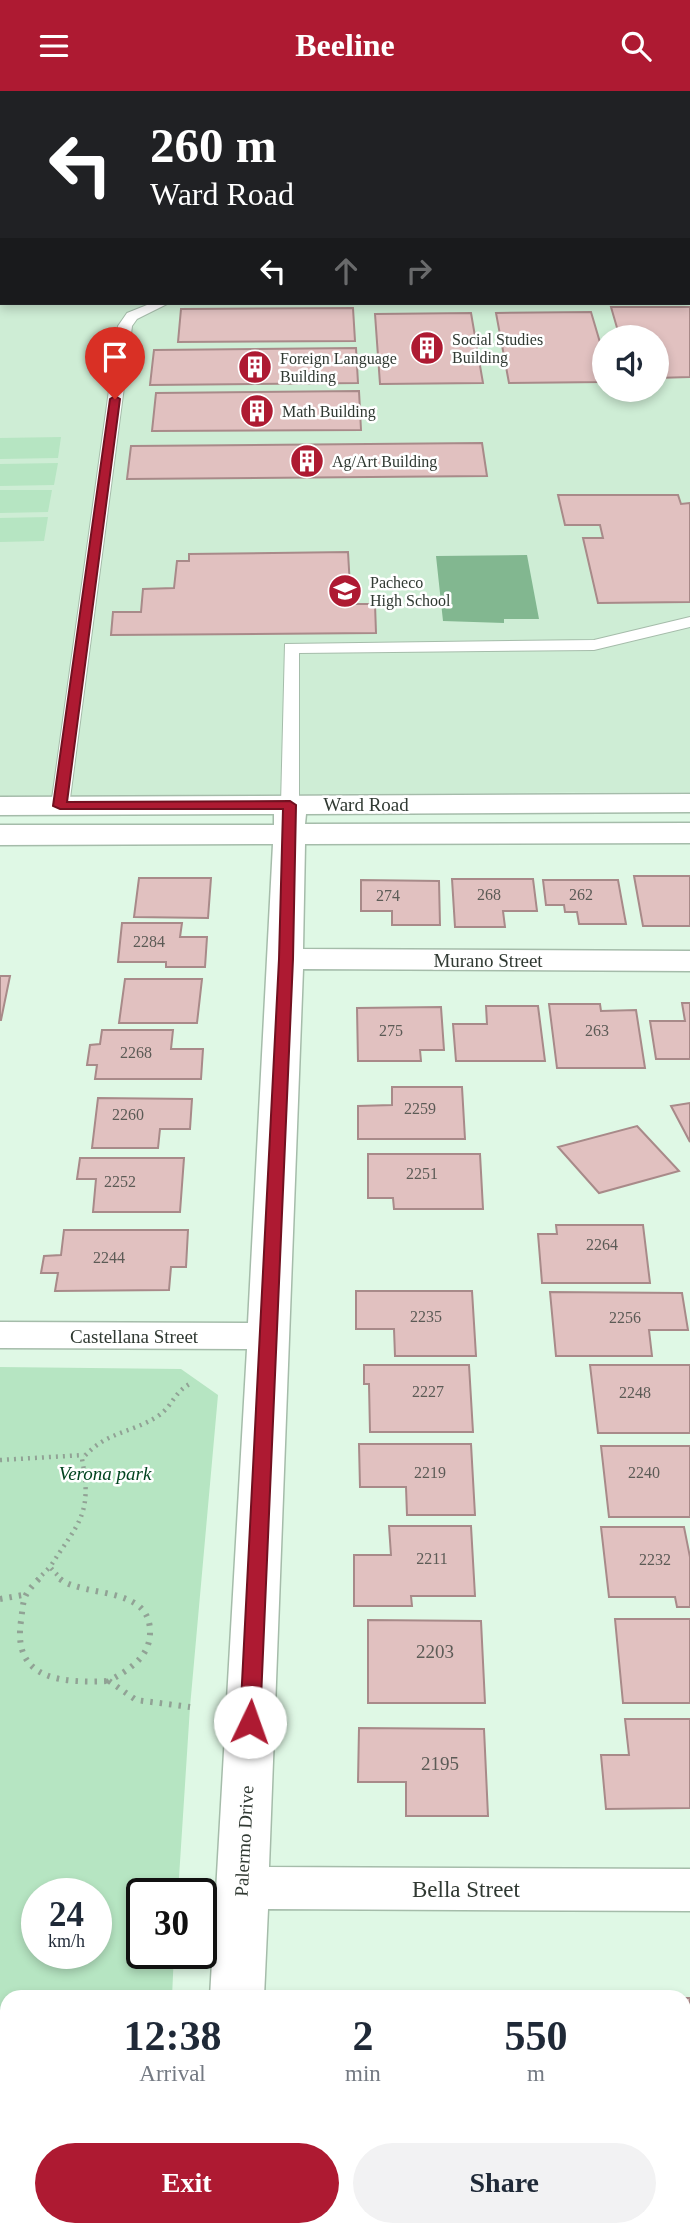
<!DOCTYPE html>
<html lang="en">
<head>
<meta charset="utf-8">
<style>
	body { margin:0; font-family:"Times New Roman",serif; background:#f2f2f3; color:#1f2937; height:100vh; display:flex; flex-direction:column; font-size:26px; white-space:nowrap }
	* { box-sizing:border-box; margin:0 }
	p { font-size:23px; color:#747a83 }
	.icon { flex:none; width:38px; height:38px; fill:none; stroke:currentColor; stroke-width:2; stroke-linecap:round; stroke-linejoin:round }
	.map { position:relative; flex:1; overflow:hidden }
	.panel { position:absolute; left:0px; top:1899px; width:691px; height:247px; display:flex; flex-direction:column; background:#fff; border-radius:21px 21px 0 0; box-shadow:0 4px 10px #0003 }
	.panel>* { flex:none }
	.guide { position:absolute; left:0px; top:0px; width:691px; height:214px; box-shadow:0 4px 10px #0003; background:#202124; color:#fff; overflow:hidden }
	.controls { position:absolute; left:592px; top:234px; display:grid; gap:14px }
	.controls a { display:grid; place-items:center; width:77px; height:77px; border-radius:50%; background:#fff; box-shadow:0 4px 10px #0003; font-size:35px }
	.speed { position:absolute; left:21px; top:1787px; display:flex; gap:14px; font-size:35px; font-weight:700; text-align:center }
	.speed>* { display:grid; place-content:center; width:91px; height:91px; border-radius:50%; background:#fff; box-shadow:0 4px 10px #0003; line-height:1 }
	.speed small { font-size:18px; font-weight:400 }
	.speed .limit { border:4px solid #111; border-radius:10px; background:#fff; color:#111 }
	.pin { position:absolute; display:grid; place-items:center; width:60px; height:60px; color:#fff; margin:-72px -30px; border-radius:50% 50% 50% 0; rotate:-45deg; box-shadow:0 0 7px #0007 }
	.pin .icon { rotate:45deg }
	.me { position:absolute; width:77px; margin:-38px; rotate:3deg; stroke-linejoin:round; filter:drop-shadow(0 0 5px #0008) }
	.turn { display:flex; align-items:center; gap:24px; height:147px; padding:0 35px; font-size:32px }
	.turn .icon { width:91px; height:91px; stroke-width:2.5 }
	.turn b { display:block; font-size:49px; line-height:60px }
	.lanes { display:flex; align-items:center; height:66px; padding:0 35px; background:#0003; justify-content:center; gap:35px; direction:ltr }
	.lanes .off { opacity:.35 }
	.eta { display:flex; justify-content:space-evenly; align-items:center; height:119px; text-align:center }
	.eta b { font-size:42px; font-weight:600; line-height:49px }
	.primary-button { display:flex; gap:14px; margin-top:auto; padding:14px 35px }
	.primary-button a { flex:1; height:80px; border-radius:42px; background:#ae1a32; color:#fff; font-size:28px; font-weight:600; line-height:80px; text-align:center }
	.primary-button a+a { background:#f2f2f3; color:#1f2937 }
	header { display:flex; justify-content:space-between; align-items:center; height:91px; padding:0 35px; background:#ae1a32; color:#fff; font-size:32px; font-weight:600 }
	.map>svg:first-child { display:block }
</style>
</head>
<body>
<header><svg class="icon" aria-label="menu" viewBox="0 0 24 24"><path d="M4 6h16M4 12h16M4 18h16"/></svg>Beeline<svg class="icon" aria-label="search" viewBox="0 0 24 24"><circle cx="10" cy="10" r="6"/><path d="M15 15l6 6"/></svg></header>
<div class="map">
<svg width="690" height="2145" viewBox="0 0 690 2145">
	<rect width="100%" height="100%" fill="#dff8e5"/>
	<!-- built -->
	<path fill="#ceedd5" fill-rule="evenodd" d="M690,2V701L0,705V121L2,212H690ZM604,247H656V299H604Z"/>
	<!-- green -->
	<path fill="#b6e5c2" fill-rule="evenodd" d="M61,346L58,367L0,368V347Z
		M58,372L54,394L0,395V373Z
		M0,399H52L48,421L0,422Z
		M48,426L44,450L0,451V427Z
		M0,1276L181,1278L218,1304L190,1616L178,1802H142V1862H174L172,1906H7V2138L157,2139L156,2145H0ZM37,1802H96V1862H37Z"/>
	<!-- water -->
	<path fill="#82b790" d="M527,464L539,528H504V532L443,530L436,465Z"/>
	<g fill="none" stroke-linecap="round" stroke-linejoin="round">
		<!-- stream -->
		<path fill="#82b790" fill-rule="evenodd" d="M0,101H2V105H0Z"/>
	</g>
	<!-- building -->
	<path fill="#e1c1c0" stroke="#a88a89" stroke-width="2" d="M611,216H690V286L656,287V247H620Z
		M353,217L355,250L178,251L181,218Z
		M591,221L604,265V291L509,292L496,222Z
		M471,222L483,292L380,293L375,223Z
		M356,257L358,292L150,294L154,259Z
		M359,300L361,339L152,340L156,302Z
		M482,352L487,385L127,388L131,355Z
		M558,404H678L681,413L690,412V511L598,512L583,447H603L600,434H565Z
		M348,461L351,513H375L376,542L111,544L113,521H141L143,498L174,497L177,470H189V463Z
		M634,785H690V835H643Z
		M139,787H211L208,827L134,826Z
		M452,788H533L537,820H503L505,836H455Z
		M361,789L439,790L440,834H392V820H361Z
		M543,789H618L626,833H579L577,821H565L564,814H546Z
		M122,832H182L180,846H207L205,876H166V871H118Z
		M0,885H10L1,929H0Z
		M125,888H202L197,932H119Z
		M682,912H690V968H656L650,930H685Z
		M549,913H600L601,920L636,919L645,977H557Z
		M486,915H538L545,970H456L453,933H487Z
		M441,916L444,959H420L421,970H358L357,917Z
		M102,939H173L171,958H203L201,988H95L97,974H87L90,954L100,953Z
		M392,996H462L465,1048H358V1015L392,1014Z
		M98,1007L192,1008L190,1038H160L158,1057H92Z
		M690,1012V1051L671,1015Z
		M637,1035L679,1080L599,1102L558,1056Z
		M368,1063H480L483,1118H394L393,1107H368Z
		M80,1067H184L180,1121H93L96,1088H77Z
		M556,1134H643L650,1192H542L538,1143H557Z
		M64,1139H188L186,1176H171L169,1199L55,1200L58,1182H41L44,1165L61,1164Z
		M356,1200H472L476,1265H395L394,1238H356Z
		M550,1201L682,1202L688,1239H649L652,1265H556Z
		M364,1274H469L473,1341H370L369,1293H364Z
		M590,1274H690V1342H598Z
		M359,1353H471L475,1424H407L406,1396H360Z
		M601,1355H690V1426H609Z
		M389,1435H471L475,1505H411L412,1515H354V1464H391Z
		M601,1436H684L690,1466V1516H677L675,1506H609Z
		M615,1528H690V1612H623Z
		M368,1529L481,1530L485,1612H368Z
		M625,1628H690V1717L606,1718L601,1664H629Z
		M359,1637L484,1638L488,1725H406V1691H358Z
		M398,1902H496V1906H398Z
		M684,1907H690V2010H684Z
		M684,2041H690V2145H659L658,2138H684Z
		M416,2138H547L548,2145H416Z"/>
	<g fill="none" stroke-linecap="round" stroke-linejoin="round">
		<!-- lane casing -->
		<g stroke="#a5bcaa" stroke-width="2">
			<path id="lane" d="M388,0H406L387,2Z
				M0,69H2V75H0Z
				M152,212H169L137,228L132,235L69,715L60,721L51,715L118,235L127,222Z
				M690,526V536L594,559L299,562V714L290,720L281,714L285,553L594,549Z"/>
		</g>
		<!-- street casing -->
		<g stroke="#a5bcaa" stroke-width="3">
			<path id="street" d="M690,703V721L306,723L305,733L690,732V752L305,753L303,858L690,860V880L303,878L269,1776L690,1778V1820L268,1818L264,1906H210L247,1258L0,1257V1231L248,1232L273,753L0,754V734H274V723L0,724V706Z
				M196,2138H256L255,2145H195Z"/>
		</g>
		<!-- path-far1 -->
		<path stroke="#91a295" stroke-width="4.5" stroke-dasharray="2 5" stroke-linecap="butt" d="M0,1369L84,1364
			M37,1489L50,1476
			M62,1489L50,1476C78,1432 93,1424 82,1368C106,1340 130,1343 158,1325C175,1313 172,1302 193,1291"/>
		<!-- path -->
		<path stroke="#91a295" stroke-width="6" stroke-dasharray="2.5 7" stroke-linecap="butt" d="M39,1488C22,1505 24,1507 21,1530C12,1590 63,1592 109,1590
			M60,1488C85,1507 152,1494 150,1543C149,1567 128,1579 109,1590L136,1609L190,1616
			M0,1508L23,1504"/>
		<!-- lane -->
		<use href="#lane" fill="#fff" fill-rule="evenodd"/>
		<!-- street -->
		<use href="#street" fill="#fff" fill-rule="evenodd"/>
	</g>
	<!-- route -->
	<path fill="#ae1a32" stroke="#711120" stroke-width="2" d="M115,305L120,308L67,711L290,710L296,714L293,868L260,1631L257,1636H243L240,1631L279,868L283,718H60L53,715L110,308Z"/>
	<!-- icons -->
	<defs>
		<g id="building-disc" transform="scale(1.75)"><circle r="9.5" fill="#ae1a32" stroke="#fff"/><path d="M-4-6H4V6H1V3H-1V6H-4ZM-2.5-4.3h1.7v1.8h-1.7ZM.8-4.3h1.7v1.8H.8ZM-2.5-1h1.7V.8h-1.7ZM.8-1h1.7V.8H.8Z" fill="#fff"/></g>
		<g id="school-disc" transform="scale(1.75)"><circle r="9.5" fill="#ae1a32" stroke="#fff"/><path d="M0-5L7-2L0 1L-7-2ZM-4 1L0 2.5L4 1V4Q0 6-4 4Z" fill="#fff"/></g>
	</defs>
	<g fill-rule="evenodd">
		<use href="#building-disc" x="427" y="257"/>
		<use href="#building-disc" x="255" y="276"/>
		<use href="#building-disc" x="257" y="320"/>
		<use href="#building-disc" x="307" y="370"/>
		<use href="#school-disc" x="345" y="500"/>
	</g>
	<g text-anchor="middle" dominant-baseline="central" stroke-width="5" stroke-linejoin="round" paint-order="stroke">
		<!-- far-poi labels -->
		<g font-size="16" fill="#303932" stroke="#fff" text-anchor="start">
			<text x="452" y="248">Social Studies<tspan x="452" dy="18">Building</tspan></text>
			<text x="280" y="267">Foreign Language<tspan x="280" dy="18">Building</tspan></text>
			<text x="282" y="320">Math Building</text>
			<text x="332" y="370">Ag/Art Building</text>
			<text x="370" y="491">Pacheco<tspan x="370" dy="18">High School</tspan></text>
		</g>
		<!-- number labels -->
		<g font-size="16" fill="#5c5b56">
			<text x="489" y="803">268</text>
			<text x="581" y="803">262</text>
			<text x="388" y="804">274</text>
			<text x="149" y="850">2284</text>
			<text x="391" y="939">275</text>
			<text x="597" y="939">263</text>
			<text x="136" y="961">2268</text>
			<text x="420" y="1017">2259</text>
			<text x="128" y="1023">2260</text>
			<text x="422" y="1082">2251</text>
			<text x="120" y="1090">2252</text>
			<text x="602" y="1153">2264</text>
			<text x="109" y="1166">2244</text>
			<text x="426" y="1225">2235</text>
			<text x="625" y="1226">2256</text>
			<text x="428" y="1300">2227</text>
			<text x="635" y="1301">2248</text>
			<text x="430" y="1381">2219</text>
			<text x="644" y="1381">2240</text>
			<text x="432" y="1467">2211</text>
			<text x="655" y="1468">2232</text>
		</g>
		<!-- street labels -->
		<g font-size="19" fill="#303932" stroke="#fff">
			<text x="366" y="713">Ward Road</text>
			<text x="488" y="869">Murano Street</text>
			<text x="134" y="1245">Castellana Street</text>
			<text transform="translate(244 1750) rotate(-87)">Palermo Drive</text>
		</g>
		<!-- park labels -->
		<g font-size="19" font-style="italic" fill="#024420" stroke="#fff">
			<text x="105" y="1382">Verona park</text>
		</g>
		<!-- near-number labels -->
		<g font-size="19" fill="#5c5b56">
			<text x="435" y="1560">2203</text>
			<text x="440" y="1672">2195</text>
		</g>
		<!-- near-street labels -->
		<g font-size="23" fill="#303932" stroke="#fff">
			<text x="466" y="1798">Bella Street</text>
		</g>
	</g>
</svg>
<div class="controls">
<a><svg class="icon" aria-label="sound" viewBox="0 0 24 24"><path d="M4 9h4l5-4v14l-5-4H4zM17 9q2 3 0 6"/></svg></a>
</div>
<div class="speed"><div>24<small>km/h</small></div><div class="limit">30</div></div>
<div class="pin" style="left:115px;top:308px;background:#d93025"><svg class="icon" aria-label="arrive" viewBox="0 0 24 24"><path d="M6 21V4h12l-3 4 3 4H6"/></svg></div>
<svg class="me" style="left:250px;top:1631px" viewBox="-20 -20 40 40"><circle r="19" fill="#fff"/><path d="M0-13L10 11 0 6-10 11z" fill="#ae1a32"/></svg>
<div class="guide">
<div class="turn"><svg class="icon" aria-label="left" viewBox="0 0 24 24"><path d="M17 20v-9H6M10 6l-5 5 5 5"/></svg><div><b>260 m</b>Ward Road</div></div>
<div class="lanes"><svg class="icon" aria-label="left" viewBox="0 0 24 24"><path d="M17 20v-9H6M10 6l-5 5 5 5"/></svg><svg class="icon off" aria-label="ahead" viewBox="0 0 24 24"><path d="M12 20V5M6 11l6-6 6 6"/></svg><svg class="icon off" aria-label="right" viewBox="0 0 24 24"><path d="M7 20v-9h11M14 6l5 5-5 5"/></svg></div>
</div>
<section class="panel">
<div class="eta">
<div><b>12:38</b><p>Arrival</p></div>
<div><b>2</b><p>min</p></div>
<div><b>550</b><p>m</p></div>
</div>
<div class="primary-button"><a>Exit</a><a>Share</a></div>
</section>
</div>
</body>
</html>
